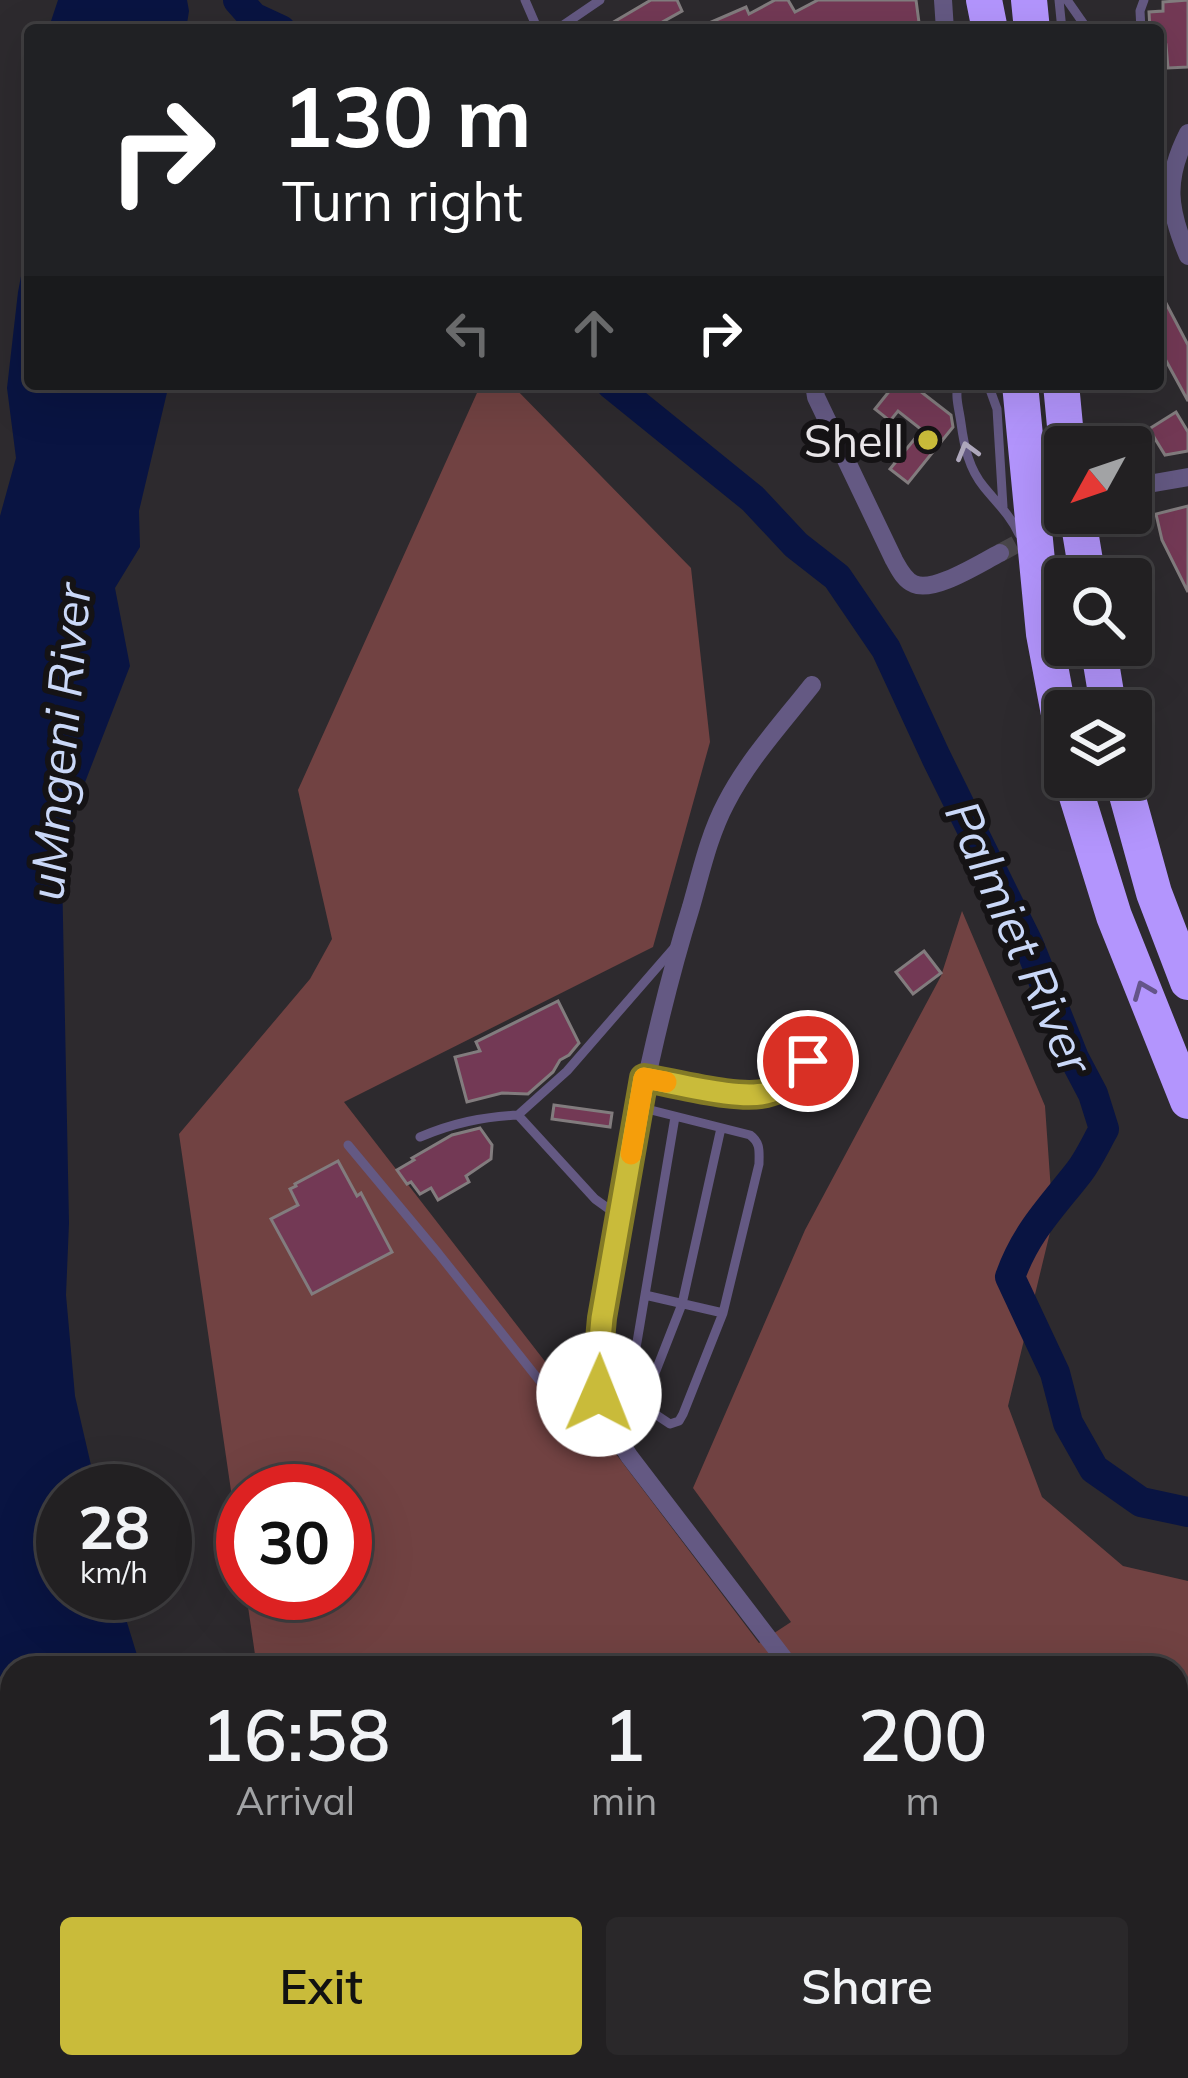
<!DOCTYPE html>
<html lang="en">
<head>
<meta charset="utf-8">
<style>
	body { margin:0; font-family:Mulish,sans-serif; background:#2a282a; color:#f1f3f6; height:100vh; display:flex; flex-direction:column; font-size:45px; white-space:nowrap }
	* { box-sizing:border-box; margin:0 }
	p { font-size:39px; color:#a2a3a5 }
	.icon { flex:none; width:66px; height:66px; fill:none; stroke:currentColor; stroke-width:2; stroke-linecap:round; stroke-linejoin:round }
	.map { position:relative; flex:1; overflow:hidden }
	.drawer { position:absolute; left:0px; top:1656px; width:1188px; height:423px; display:flex; flex-direction:column; background:#222022; border-radius:36px 36px 0 0; box-shadow:0 12px 48px #0002,0 0 0 3px #3f3e40 }
	.drawer>* { flex:none }
	.top-card { position:absolute; left:24px; top:24px; width:1140px; height:366px; border-radius:12px; box-shadow:0 12px 48px #0002,0 0 0 3px #3f3e40; background:#202124; color:#fff; overflow:hidden }
	.needle { width:78px; rotate:230deg }
	.buttons { position:absolute; left:1044px; top:426px; display:grid; gap:24px }
	.buttons a { display:grid; place-items:center; width:108px; height:108px; border-radius:12px; background:#222022; box-shadow:0 12px 48px #0002,0 0 0 3px #3f3e40; font-size:60px }
	.speed { position:absolute; left:36px; top:1464px; display:flex; gap:24px; font-size:60px; font-weight:700; text-align:center }
	.speed>* { display:grid; place-content:center; width:156px; height:156px; border-radius:50%; background:#222022; box-shadow:0 12px 48px #0002,0 0 0 3px #3f3e40; line-height:1 }
	.speed small { font-size:30px; font-weight:400 }
	.speed .limit { border:18px solid #d22; background:#fff; color:#111 }
	.pin { position:absolute; display:grid; place-items:center; width:102px; height:102px; color:#fff; margin:-51px; border:6px solid #fff; border-radius:50%; box-shadow:0 3px 12px #0007 }
	.me { position:absolute; width:132px; margin:-66px; rotate:1deg; stroke-linejoin:round; filter:drop-shadow(0 0 9px #0008) }
	.turn { display:flex; align-items:center; gap:42px; height:252px; padding:0 60px; font-size:54px }
	.turn .icon { width:156px; height:156px; stroke-width:2.5 }
	.turn b { display:block; font-size:84px; line-height:102px }
	.lanes { display:flex; align-items:center; height:114px; padding:0 60px; background:#0003; justify-content:center; gap:60px; direction:ltr }
	.lanes .off { opacity:.35 }
	.eta { display:flex; justify-content:space-evenly; align-items:center; height:204px; text-align:center }
	.eta b { font-size:72px; font-weight:600; line-height:84px }
	.primary-button { display:flex; gap:24px; margin-top:auto; padding:24px 60px }
	.primary-button a { flex:1; height:138px; border-radius:12px; background:#c9bb3a; color:#111; font-size:48px; font-weight:600; line-height:138px; text-align:center }
	.primary-button a+a { background:#2a282a; color:#f1f3f6 }
	.map>svg:first-child { display:block }
</style>
</head>
<body>
<div class="map">
<svg width="1188" height="2078" viewBox="0 0 1188 2078">
	<rect width="100%" height="100%" fill="#2d2a2e"/>
	<!-- green -->
	<path fill="#714242" d="M481,384H511L691,568L710,742L653,947L344,1102L585,1413L759,1643L791,1622L693,1488L805,1230L941,976L962,911L1045,1106L1053,1220L1008,1406L1042,1497L1123,1566L1188,1581V2078H317L315,2067H1176V1668H257L246,1593H345V1491H243V1573L179,1134L310,979L332,939L298,790Z"/>
	<!-- water -->
	<path fill="#091442" d="M58,0H187L189,11L186,30H48Z
		M30,229V384H169L139,511L140,547L115,588L130,666L77,803L62,870L69,1223L66,1295L75,1396L97,1491H63V1593H118L141,1668H12V1804L0,1786V516L16,458L7,388L18,292Z
		M12,1976V2067H216L215,2078H11L5,1989Z"/>
	<g fill="none" stroke-linecap="round" stroke-linejoin="round">
		<!-- river -->
		<path stroke="#091442" stroke-width="30" d="M238,0L253,17L281,30
			M611,384L753,499L796,545L837,577L886,649L936,757L1029,945L1074,1058L1093,1094L1104,1129C1096,1143 1089,1159 1079,1172C1051,1208 1026,1232 1010,1277L1055,1373L1068,1423L1094,1469L1141,1502L1188,1512"/>
	</g>
	<!-- building -->
	<path fill="#733955" stroke="#827c7e" stroke-width="3" d="M651,0H677L682,11L648,30H600Z
		M775,0H788L795,12L818,0H916L920,30H693L746,7L749,14Z
		M1188,0V67L1168,68L1166,45L1158,46V30H1150L1149,12L1163,11V2Z
		M1158,288L1188,345V401L1158,346Z
		M895,384H911L951,415L953,427L908,483L890,469L922,430L898,411L890,421L875,409Z
		M1176,412L1188,432V451L1165,455L1149,429Z
		M1188,506V592L1162,540L1156,514Z
		M924,951L941,973L913,994L896,972Z
		M558,1001L579,1043L569,1055L560,1060L553,1072L528,1094L502,1093L467,1102L455,1057L480,1051L476,1042Z
		M554,1105L612,1113L610,1127L552,1119Z
		M480,1128L492,1145L491,1159L466,1176L469,1182L438,1200L431,1188L420,1194L411,1182L407,1184L397,1170L414,1160L412,1158L452,1135Z
		M338,1161L357,1196L361,1193L392,1252L312,1294L271,1219L298,1205L290,1189L296,1186L295,1184Z"/>
	<g fill="none" stroke-linecap="round" stroke-linejoin="round">
		<!-- minor-tunnel -->
		<path stroke="#49464a" stroke-width="18" stroke-dasharray="18 9" stroke-linecap="butt" d="M1000,553L1074,513"/>
		<!-- service -->
		<path stroke="#645983" stroke-width="9" d="M525,0L538,30
			M1059,0L1062,30
			M1067,0L1088,30
			M556,30L600,0
			M1141,30L1140,11L1144,0
			M958,384C955,398 959,408 961,423C964,446 969,469 984,487C997,503 1010,515 1019,534
			M988,384L997,409L1003,507
			M644,1078C687,1085 756,1110 792,1079C806,1066 816,1049 827,1034
			M639,1107L750,1135C761,1143 759,1152 759,1164L723,1313L683,1414L679,1421L670,1424L655,1414L646,1396L682,1304L721,1128
			M518,1115L567,1071L674,948
			M420,1137C453,1123 482,1117 518,1115L595,1199L620,1217
			M348,1145L438,1253L558,1404L581,1422L613,1436
			M645,1295L723,1313
			M646,1396L635,1366L636,1348L675,1117"/>
		<!-- minor -->
		<path stroke="#645983" stroke-width="18" d="M943,0L945,30
			M1188,133C1164,180 1168,209 1188,256
			M814,384L816,397L894,560C899,569 904,580 914,584C934,593 980,563 1000,553
			M1131,487L1188,477
			M791,1668L629,1456C616,1435 602,1414 599,1390C593,1333 610,1273 620,1218C638,1111 659,1010 691,907C701,872 709,835 726,803C748,760 782,723 812,685
			M1096,2067L1104,2078"/>
		<!-- motorway -->
		<path stroke="#b395fd" stroke-width="36" d="M984,0L990,30
			M1029,0L1032,30
			M1020,384L1044,634L1065,746
			M1061,384L1067,447
			M1077,513L1088,579
			M1098,645L1109,711
			M1071,777L1114,916L1188,1101
			M1122,777L1154,893L1188,982"/>
	</g>
	<!-- one-way arrows -->
	<defs><path id="oneway-chevron" d="M-2-3.5L2.5 0L-2 3.5" fill="none" stroke-width="1.6" stroke-linecap="round" stroke-linejoin="round" transform="scale(3)"/></defs>
	<use stroke="#aea7bc" href="#oneway-chevron" transform="translate(967 451) rotate(-106)"/>
	<use stroke="#645489" href="#oneway-chevron" transform="translate(1143 990) rotate(-112)"/>
	<g fill="none" stroke-linecap="round" stroke-linejoin="round">
		<!-- route casing -->
		<g stroke="#837a26" stroke-width="30">
			<path id="route" d="M599,1394L598,1361L602,1318L644,1078C675,1083 743,1102 770,1092C786,1087 797,1074 808,1061"/>
		</g>
		<!-- route -->
		<use href="#route" stroke="#c9bb3a" stroke-width="21"/>
		<!-- slow -->
		<path stroke="#f59e0b" stroke-width="21" d="M631,1154L644,1078L666,1082"/>
	</g>
	<!-- markers -->
	<circle fill="#c9bb3a" stroke="#151315" stroke-width="4.5" cx="928" cy="440" r="12"/>
	<g text-anchor="middle" dominant-baseline="central" stroke-width="12" stroke-linejoin="round" paint-order="stroke">
		<!-- poi labels -->
		<g font-size="45" fill="#eae7ea" stroke="#151315" text-anchor="end">
			<text x="904" y="440">Shell</text>
		</g>
		<!-- water labels -->
		<g font-size="48" font-style="italic" fill="#cad8f8" stroke="#151315">
			<text transform="translate(59 742) rotate(-85)">uMngeni River</text>
			<text transform="translate(1020 937) rotate(66)">Palmiet River</text>
		</g>
	</g>
</svg>
<div class="buttons">
<a><svg class="needle" viewBox="-14 -14 28 28"><path d="M0-13l5 13h-10z" fill="#e53935"/><path d="M0 13l5-13h-10z" fill="#a2a3a5"/></svg></a>
<a><svg class="icon" aria-label="search" viewBox="0 0 24 24"><circle cx="10" cy="10" r="6"/><path d="M15 15l6 6"/></svg></a>
<a><svg class="icon" aria-label="layers" viewBox="0 0 24 24"><path d="M12 4l9 5-9 5-9-5zM3 14l9 5 9-5"/></svg></a>
</div>
<div class="speed"><div>28<small>km/h</small></div><div class="limit">30</div></div>
<div class="pin" style="left:808px;top:1061px;background:#d93025"><svg class="icon" aria-label="arrive" viewBox="0 0 24 24"><path d="M6 21V4h12l-3 4 3 4H6"/></svg></div>
<svg class="me" style="left:599px;top:1394px" viewBox="-20 -20 40 40"><circle r="19" fill="#fff"/><path d="M0-13L10 11 0 6-10 11z" fill="#c9bb3a"/></svg>
<div class="top-card">
<div class="turn"><svg class="icon" aria-label="right" viewBox="0 0 24 24"><path d="M7 20v-9h11M14 6l5 5-5 5"/></svg><div><b>130 m</b>Turn right</div></div>
<div class="lanes"><svg class="icon off" aria-label="left" viewBox="0 0 24 24"><path d="M17 20v-9H6M10 6l-5 5 5 5"/></svg><svg class="icon off" aria-label="ahead" viewBox="0 0 24 24"><path d="M12 20V5M6 11l6-6 6 6"/></svg><svg class="icon" aria-label="right" viewBox="0 0 24 24"><path d="M7 20v-9h11M14 6l5 5-5 5"/></svg></div>
</div>
<section class="drawer">
<div class="eta">
<div><b>16:58</b><p>Arrival</p></div>
<div><b>1</b><p>min</p></div>
<div><b>200</b><p>m</p></div>
</div>
<div class="primary-button"><a>Exit</a><a>Share</a></div>
</section>
</div>
</body>
</html>
